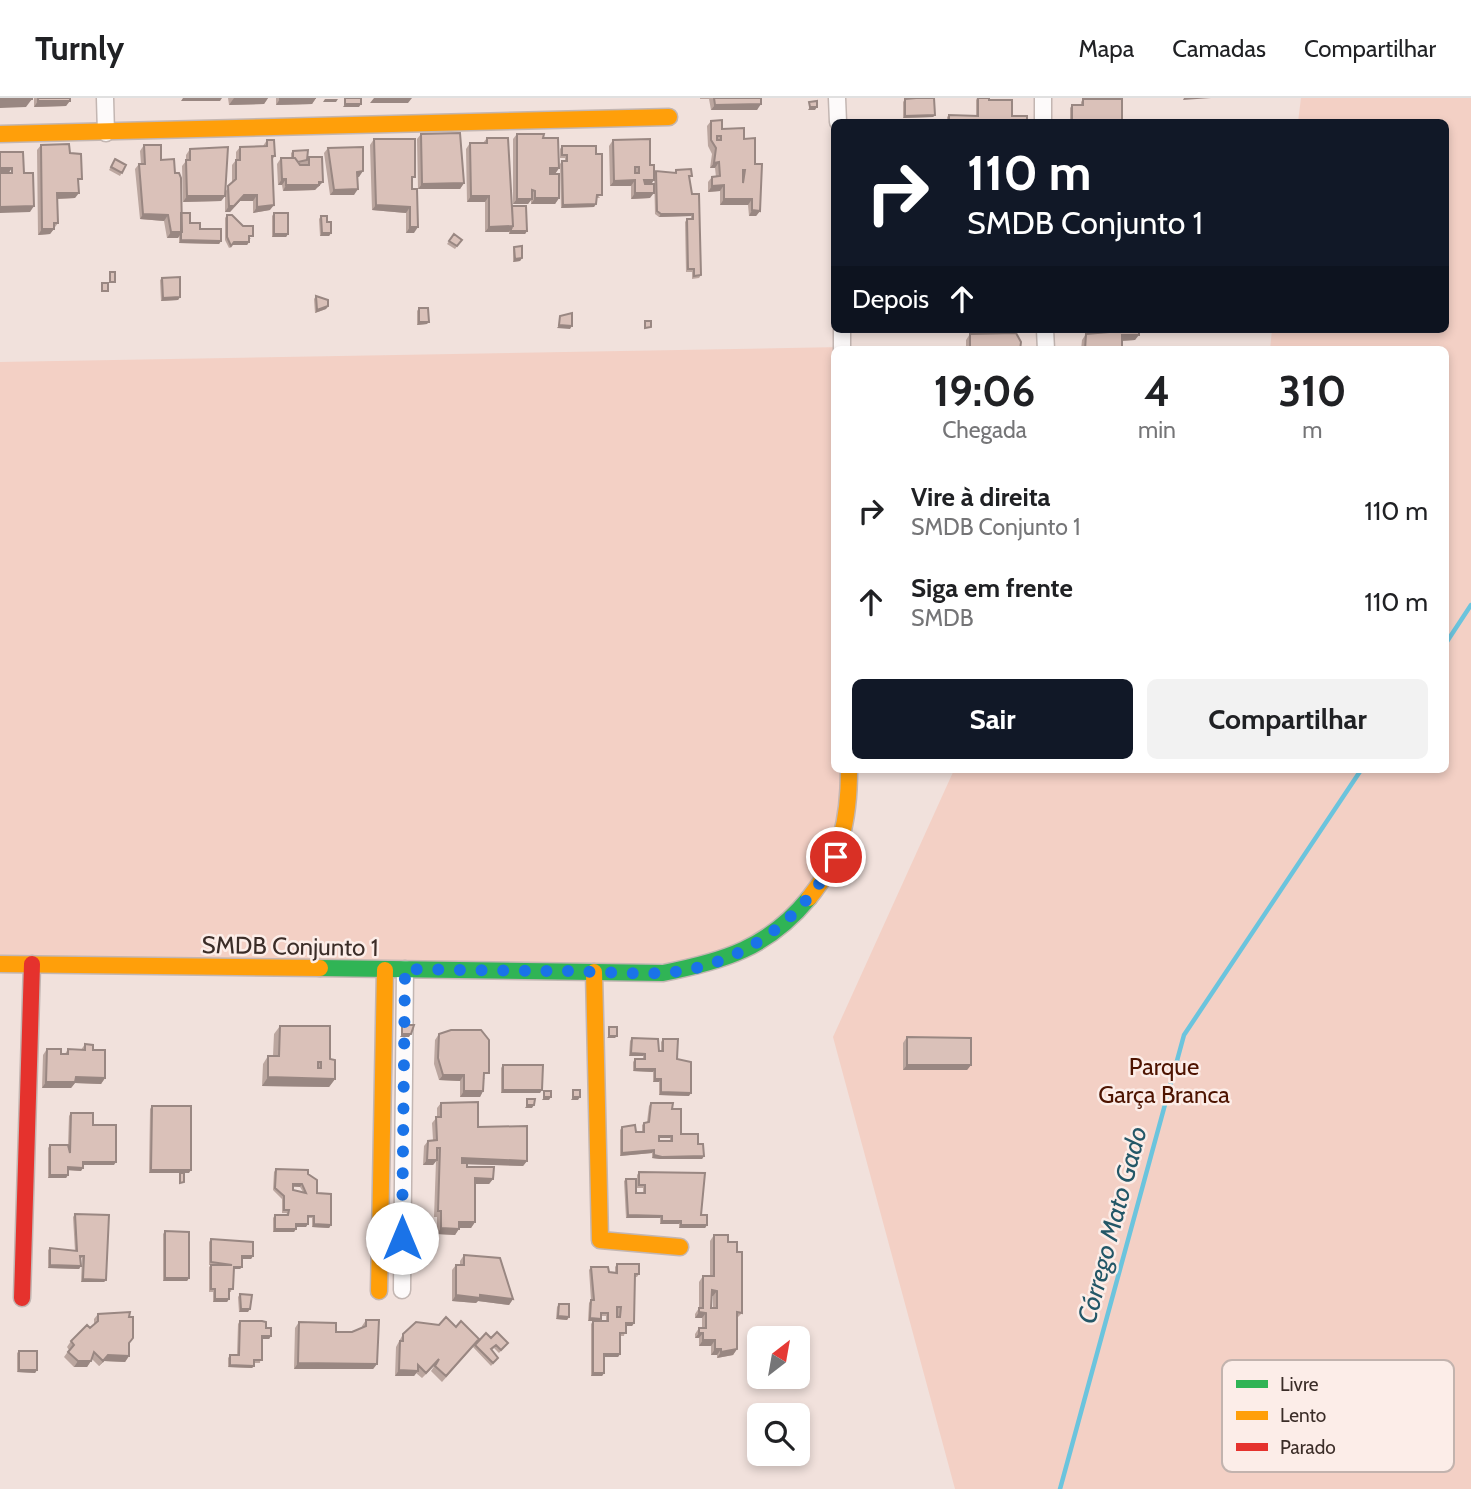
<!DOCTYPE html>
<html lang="pt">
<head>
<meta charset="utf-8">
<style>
	body { margin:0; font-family:Cabin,sans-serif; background:#f2f2f2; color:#202124; height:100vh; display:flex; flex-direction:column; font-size:26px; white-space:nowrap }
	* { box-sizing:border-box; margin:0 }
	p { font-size:23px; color:#757577 }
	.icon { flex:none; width:38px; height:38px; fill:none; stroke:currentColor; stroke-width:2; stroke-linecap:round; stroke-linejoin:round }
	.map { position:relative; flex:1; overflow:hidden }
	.side { position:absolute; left:831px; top:248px; width:618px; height:427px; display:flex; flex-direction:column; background:#fff; border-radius:10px; box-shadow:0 4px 10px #0003 }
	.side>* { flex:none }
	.banner { position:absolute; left:831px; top:21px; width:618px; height:214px; border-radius:10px; box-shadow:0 4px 10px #0003; background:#111827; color:#fff; overflow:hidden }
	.needle { width:46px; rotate:31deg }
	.controls { position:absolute; left:747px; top:1228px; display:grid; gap:14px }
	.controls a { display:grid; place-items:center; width:63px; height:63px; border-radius:10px; background:#fff; box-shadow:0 4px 10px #0003; font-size:35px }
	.pin { position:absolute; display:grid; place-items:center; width:60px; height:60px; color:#fff; margin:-30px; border:4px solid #fff; border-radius:50%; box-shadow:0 2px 7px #0007 }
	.me { position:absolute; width:77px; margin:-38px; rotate:0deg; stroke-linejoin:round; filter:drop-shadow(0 0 5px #0008) }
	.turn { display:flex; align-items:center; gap:24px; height:147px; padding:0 21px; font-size:32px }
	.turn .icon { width:91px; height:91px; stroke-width:2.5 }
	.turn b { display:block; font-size:49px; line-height:60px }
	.then { display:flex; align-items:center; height:66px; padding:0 21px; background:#0003; gap:14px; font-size:26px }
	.eta { display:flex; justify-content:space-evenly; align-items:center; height:119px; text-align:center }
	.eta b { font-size:42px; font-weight:700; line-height:49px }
	.primary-button { display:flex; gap:14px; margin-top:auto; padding:14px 21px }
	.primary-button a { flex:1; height:80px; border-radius:10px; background:#111827; color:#fff; font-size:28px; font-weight:700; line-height:80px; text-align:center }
	.primary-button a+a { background:#f2f2f2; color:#202124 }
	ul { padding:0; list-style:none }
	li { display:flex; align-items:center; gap:21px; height:91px; padding:0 21px }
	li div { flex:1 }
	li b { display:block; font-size:26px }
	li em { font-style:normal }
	header { display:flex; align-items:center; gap:42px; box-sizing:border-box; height:98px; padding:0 35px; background:#fff; border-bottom:2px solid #e0e0e0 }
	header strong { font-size:33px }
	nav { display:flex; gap:38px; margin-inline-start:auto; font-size:24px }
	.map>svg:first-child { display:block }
</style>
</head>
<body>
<header>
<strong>Turnly</strong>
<nav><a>Mapa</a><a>Camadas</a><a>Compartilhar</a></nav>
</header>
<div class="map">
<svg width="1471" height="1391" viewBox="0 0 1471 1391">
	<rect width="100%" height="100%" fill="#f1e1dc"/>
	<!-- green -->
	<path fill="#f3d0c5" d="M1301,0H1471V1391H955L833,939L954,672H1446V252H1270L1272,231H1446V24H1298Z
		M842,249L835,252V672H847V723L820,788L718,865L0,867V264Z"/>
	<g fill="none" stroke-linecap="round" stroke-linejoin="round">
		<!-- stream -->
		<path stroke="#6bc4dd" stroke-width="4.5" d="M1446,545L1471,507
			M1060,1391L1184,937L1361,672"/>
		<!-- street casing -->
		<g stroke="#c3b6b2" stroke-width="19">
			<path id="street" d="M105,0L106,35
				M837,0L838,24
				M1043,0V24
				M842,231V252
				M1045,231L1046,252
				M402,1192L405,871"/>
		</g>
		<!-- fast casing -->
		<g stroke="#c3b6b2" stroke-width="19">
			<path id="fast" d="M320,870L663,875C724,863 768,850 809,800"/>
		</g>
		<!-- slow casing -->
		<g stroke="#c3b6b2" stroke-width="19">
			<path id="slow" d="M0,36L669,19
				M809,800C841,761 849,721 849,672
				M0,866L320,870
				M594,874L600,1142L680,1149
				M379,1193L385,872"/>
		</g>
		<!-- jam casing -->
		<g stroke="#c3b6b2" stroke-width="19">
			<path id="jam" d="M22,1200L32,866"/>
		</g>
		<!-- street -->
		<use href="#street" stroke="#fdfafa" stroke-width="16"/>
		<!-- fast -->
		<use href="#fast" stroke="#30b455" stroke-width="16"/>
		<!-- slow -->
		<use href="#slow" stroke="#ff9f0a" stroke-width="16"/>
		<!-- jam -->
		<use href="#jam" stroke="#e5322d" stroke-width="16"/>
	</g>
	<!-- wall -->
	<path fill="#bba69f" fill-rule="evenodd" d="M34,0H70L66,8L34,9Z
		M228,0H268L264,6L229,7Z
		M276,0H316L312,6L276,7Z
		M700,0H761L757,12H711L709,1H700Z
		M966,0H989V2L1012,18L1027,24H947V19L949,17L976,18V2L977,0Z
		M905,1L935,17L933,19L903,20V4Z
		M1083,1L1122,24H1070V10L1072,7H1081V4Z
		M711,23L722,31L744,41L755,66L760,113L756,118H749L748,107H720V93L708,94V84L712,79H716L715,70H710L712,56L708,48L707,28Z
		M421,36L464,85L460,91H418L417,41Z
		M517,36L543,40L559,70L555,76L559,100L555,106H531V101L528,106H513V41Z
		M487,40L512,108L527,133L525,136H509V134H485V104H467L466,51L470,45H483Z
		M374,41L412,84L414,135H406V115L372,112L370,47Z
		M650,41L651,86L650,100L631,101V88H610L609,48L613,42Z
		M267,42L275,58L272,62L270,112L253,115V103H240L230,114H225V98L221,103L183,104L182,68L186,63V57L190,51L225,94L232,85V67L236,62V54L240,49L263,48Z
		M41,47L70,55L78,86L75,100L58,101V125L50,136L38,137L37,52Z
		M144,47L161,62L175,75L181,115L190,125L221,143L219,146L179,145V137L178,140H167L164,123L140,121L135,71L139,66H141L140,53Z
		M562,48L600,100H597L594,109L561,110L560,66L562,63H565V60H560V51Z
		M328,50L359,79H357L354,97H330L324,55Z
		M293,53L307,62L309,59L319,89H317L315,92L283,93L282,87H278L277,66L281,60H291V55Z
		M115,61L126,67L120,78L109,72Z
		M676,72L689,81L701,177L699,180L692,181V174H686L685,124L687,121H691V118L659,119L655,116L654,75L656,73L674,75Z
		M274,115L288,136L286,139H272V118Z
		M227,117L251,141H249V144L247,147H232L229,150L225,142V120Z
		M321,118L327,124L331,135L329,138H320L319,121Z
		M454,136L462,142L455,151L447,146Z
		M514,149L522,160L520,163L513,164V152Z
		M162,180L180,199L178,202L161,203L160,182Z
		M316,198L328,208L326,211L315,215L314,201Z
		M419,210L427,226L417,227V213Z
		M1080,231H1139L1135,242L1122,243V252H1081L1082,242L1086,236L1104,235H1080Z
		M970,236L1020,252H966V242Z
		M280,928L330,961L335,981L329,989L262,988L263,966L268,958H273L274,936Z
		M439,936L485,981H484L483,993L480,999H460V983L439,982L434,966L435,942Z
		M907,939L971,967L967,972H903V945Z
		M632,940L659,953H661V944L663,941L677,961L689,998L659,997V984H653V974L633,973V964L635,961H643V958H629L630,943Z
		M85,946L93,952L105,980L101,986L75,985L71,990H42L43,957L47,951L65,956L68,951L81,952Z
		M503,967L540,995H501V970Z
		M441,1005L527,1063L523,1068L467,1066V1069L493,1081L489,1086H475V1124L471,1130H459L455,1137L437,1136V1119H434L436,1063L433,1067H423L424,1048L428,1043L433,1042L432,1025L437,1019V1010Z
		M651,1005L672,1011L681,1036L698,1046L704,1058L702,1061H660L652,1060V1055L620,1058V1032L622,1029L636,1034H642V1027L644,1025L647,1024L649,1008ZM659,1040H670V1043H659Z
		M152,1008L189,1075H149L150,1011Z
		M71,1015L93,1027L114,1067H83L81,1073L68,1072V1077L66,1080H48V1050L50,1047L68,1048L69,1018Z
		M276,1071L308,1076L331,1127L329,1130L312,1129V1120H308L306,1129H296L294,1134H273V1120L275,1117H286L287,1115H282V1101L273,1092L274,1074ZM293,1089H300L303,1094L293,1092Z
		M639,1074L701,1117L707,1127L705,1130H679V1126H660V1120H626L624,1083L626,1081L636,1095H643V1090H637V1077Z
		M75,1116L106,1182L104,1184H81L82,1160H81V1168L79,1171L48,1170V1152L50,1150L75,1153L73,1119Z
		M165,1133L189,1180L187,1183H163V1136Z
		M714,1137L728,1144L737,1154L742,1215L737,1220V1251L733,1257L717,1260V1257H711V1248H699V1240H695V1236L699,1230H702V1220H695V1216L699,1210V1184L703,1178H710V1143ZM712,1198H713V1210H711Z
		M211,1141L253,1158L251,1161H242V1169L240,1171H234L231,1194H229V1201L227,1204H213V1194H209V1169L211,1167H209V1144Z
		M464,1157L513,1201L509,1207L478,1203L476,1205L452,1203V1172L456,1167H460V1163Z
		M617,1166L639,1176L637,1179H635L634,1225L632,1228H626L624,1238H620V1256L618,1259H604V1275L602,1278H591V1226L593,1223H588L589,1205L591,1202L589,1172L591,1169L609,1174L615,1175V1169ZM601,1218H606V1223H600Z
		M240,1196L248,1214H239L238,1199Z
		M559,1206L569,1219L567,1222L556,1221L557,1209Z
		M98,1216L129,1246V1258L125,1264L104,1263L99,1268L92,1261L87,1269H74L64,1259L69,1252L67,1249L71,1243L94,1226V1221Z
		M366,1222L377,1266L373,1271H294L295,1230L299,1224L336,1234H352L362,1230V1228Z
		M240,1223L266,1230L271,1238L269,1241H262L260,1265H254V1268L252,1270L228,1269V1260L230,1257H237L238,1226Z
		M456,1229L479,1241L491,1240L508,1245L499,1255L494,1250L492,1252L498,1260L491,1268L473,1249L442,1284L431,1273L435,1267L422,1280L416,1275L414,1278H395L396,1249L403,1236Z
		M19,1253L37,1272L35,1275L17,1274V1255Z"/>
	<!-- shaded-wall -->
	<path fill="#998782" d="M183,0H222L220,3H181Z
		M234,0H268L264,6L229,7Z
		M316,0L312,6L276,7L280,1Z
		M374,0H412L408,5H370Z
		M1184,0H1211L1183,2Z
		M32,1L26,9L0,10V2Z
		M325,1H338L336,4H323Z
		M38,3H70L66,8L34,9Z
		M345,6H361L359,9H343Z
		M761,6L757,12H711L715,7Z
		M810,9H817L815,12H808Z
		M935,17L933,19L903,20L905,18Z
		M719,64L715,70H710L714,65Z
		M0,70H12L8,76H0Z
		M550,70H559L555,76H546Z
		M363,73L359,79H353L357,74Z
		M282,81H286L282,87H278Z
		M635,82L631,88H610L614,83Z
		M644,82H654L650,88H641Z
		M319,84H323L315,92L283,93L286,87Z
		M464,85L460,91H418L422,86Z
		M724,87L720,93L708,94L712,88Z
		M358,91L354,97H330L334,92Z
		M57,95H79L75,100L53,101Z
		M635,95H654L650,100L631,101Z
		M244,97H257L253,103H240L230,114H225L229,108Z
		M187,98H225L221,103L183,104Z
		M471,98H489L485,104H467Z
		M535,100H559L555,106H531Z
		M517,101H532L528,106H513Z
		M724,101H752L748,107H720Z
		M596,106L594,109L561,110L563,107Z
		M274,107L270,112L253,115L257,109Z
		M376,107L410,109L406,115L372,112Z
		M34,108L30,114L0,115V109Z
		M752,112L760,113L756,118H749Z
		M143,116L168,117L164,123L140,121Z
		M661,116H693L691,118L659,119Z
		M513,128L509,134H485L489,129Z
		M410,129H418L414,135H406Z
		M42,131H54L50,136L38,137Z
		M511,133H527L525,136H509Z
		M171,134H182L178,140H167Z
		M322,135H331L329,138H320Z
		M274,136H288L286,139H272Z
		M181,142L221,143L219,146L179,145Z
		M234,144H249L247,147H232L229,150Z
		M522,160L520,163L513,164L515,161Z
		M180,199L178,202L161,203L163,200Z
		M328,208L326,211L315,215L317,212Z
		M419,224H429L427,226L417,227Z
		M559,227L572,228L570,231L557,230Z
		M985,231H1025L1024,233L1016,234H982Z
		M1082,231H1119L1116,234L1080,235Z
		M1122,237H1139L1135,242L1118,243Z
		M402,936H411L409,939H400Z
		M609,938H617L615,940H607Z
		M631,955L645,956L643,958H629Z
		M907,967H971L967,972H903Z
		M635,971H655L653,974L633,973Z
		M443,977H464L460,983L439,982Z
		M76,979L105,980L101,986L75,985L71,990H42L46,984Z
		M268,979L335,981L329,989L262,988Z
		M655,981H661L659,984H653Z
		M503,992H542L540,995H501Z
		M464,993H483L480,999H460Z
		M661,994L691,995L689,998L659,997Z
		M544,999H551L549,1002H542Z
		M573,999H580L578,1002H571Z
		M527,1007H534L532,1010H525Z
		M659,1038H672L670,1040H657Z
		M654,1052L652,1055L620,1058L622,1055Z
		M654,1057L704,1058L702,1061H660L652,1060Z
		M462,1060L527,1063L523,1068L458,1066Z
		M427,1062H437L433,1067H423Z
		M83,1064H116L114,1067H81Z
		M68,1069L83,1070L81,1073L66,1072Z
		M151,1072H191L189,1075H149Z
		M50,1077H68L66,1080H48Z
		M475,1080L493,1081L489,1086H471Z
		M293,1086H302L300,1089L291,1088Z
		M628,1117L662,1118L660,1120H626Z
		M662,1123H681L679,1126H660Z
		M459,1124H475L471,1130H455Z
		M296,1126H308L306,1129H294Z
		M314,1126L331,1127L329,1130L312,1129Z
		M681,1127H707L705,1130H679Z
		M441,1130L459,1131L455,1137L437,1136Z
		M275,1131H296L294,1134H273Z
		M242,1158H253L251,1161H240Z
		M50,1167L81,1168L79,1171L48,1170Z
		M234,1169H242L240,1171H232Z
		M165,1180H189L187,1183H163Z
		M83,1181L106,1182L104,1184H81Z
		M712,1192L717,1193L713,1198H708Z
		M456,1197H480L513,1201L509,1207L478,1203L476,1205L452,1203Z
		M215,1201H229L227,1204H213Z
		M241,1211H250L248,1214H239Z
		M699,1214L706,1215L702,1220H695Z
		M558,1218L569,1219L567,1222L556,1221Z
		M590,1220L601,1221L599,1223H588Z
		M626,1225H634L632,1228H624Z
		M699,1235H703L699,1240H695Z
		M262,1238H271L269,1241H260Z
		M703,1242H715L711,1248H699Z
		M715,1251H721L717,1257H711Z
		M737,1251L733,1257L717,1260L721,1254Z
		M604,1256H620L618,1259H602Z
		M108,1257L129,1258L125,1264L104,1263L99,1268Z
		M78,1263H91L87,1269H74Z
		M298,1265L377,1266L373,1271H294Z
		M230,1267L254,1268L252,1270L228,1269Z
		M19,1272H37L35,1275L17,1274Z
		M399,1272L418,1273L414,1278H395Z
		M593,1275H604L602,1278H591Z"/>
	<!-- building -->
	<path fill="#dac1b9" stroke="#998782" stroke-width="2" fill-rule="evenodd" d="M0,0H32V1L0,2Z
		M38,0H70V3H38Z
		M280,0H316L280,1Z
		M345,0H361V6H345Z
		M714,0H761V6L715,7Z
		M916,0H934L935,17L905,18V1Z
		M978,0H989V2H1012V18H1027V24H949V17L978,18Z
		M1083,1H1122V24H1072V7H1083Z
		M817,3V9H810L809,4Z
		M722,22V31L744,30V41L755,40V66H762L760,113L752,112V101H724V87L712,88V79L720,78L719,64L714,65L716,50L711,42V23ZM717,38H721V42H717ZM743,72H745L743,85Z
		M460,35L464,85L422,86L421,36Z
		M517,36H544L543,40H558L559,70H550V76H559V100H535V93L532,92V101H517Z
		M487,40H508L513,128L489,129V98H471L470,45H487Z
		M374,41H415V79H412V91H417L418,129H410V109L376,107Z
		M650,41V67H654V82H644L645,86H654V95H635V82L614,83L613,42ZM635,69H639V75H635Z
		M267,42H274L275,58H272L274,107L257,109V97H244L234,108H229L228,88L236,81V62H240V49L267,48Z
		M69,46L70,55L81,56L82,81H78L79,95H57L58,125H54V131H42L41,47Z
		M144,47H161V62L174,61L175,75H179L181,80L182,134H171L168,117L143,116L139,66H145Z
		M562,48H596V56H602V97H597L596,106L563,107L562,63H567V57H562Z
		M228,49L225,98H187L186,62H190V51Z
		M363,49V73L357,74L358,91L334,92L328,50Z
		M308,52L307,62L298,64L295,60H293V53Z
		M0,54H23L24,75H33L34,108L0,109V75H12V70H0Z
		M309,59H322L323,84H319V87H286V81H282L281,60H295L300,67H309Z
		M115,61L126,67L122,75L111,69Z
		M691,71L692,78H689L692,96H699L701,177L694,178V171H688L687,121H693V116H661L657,113L656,73L676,75V72Z
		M512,108H526L527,133H511V131L513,128Z
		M181,115H190V125H200V131H221V143L181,142Z
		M274,115H288V136H274Z
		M227,117H232L243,128H253V138H249V144H234L231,148L227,139Z
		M321,118H327V124H331V135H322Z
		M454,136L462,142L457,148L449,143Z
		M522,148V160L515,161L514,149Z
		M110,174H115V184H110Z
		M180,179V199L163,200L162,180Z
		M102,185H108V193H102Z
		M316,198L328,202V208L317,212Z
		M419,210H428L429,224H419Z
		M572,215V228L559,227L560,218Z
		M645,223H651V229L645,230Z
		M1120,231H1139V237H1122V252H1085L1086,236L1120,233Z
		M1016,235L1021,244L1020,252H970V236Z
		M402,927H414L411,936H402Z
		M280,928H330V961L335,962V981L268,979V958H279ZM318,964H321V970H318Z
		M609,929H617V938H609Z
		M451,932H481L489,942V975H484L483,993H464V977H443L438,960L439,936Z
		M907,939L971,940V967H907Z
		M632,940L658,941L659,953H663V941H678L677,961L691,964V995L661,994V981H655V971H635V961H645V956L631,955Z
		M85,946L93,947V952H105V980L76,979L75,984H46L47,951H61V956H68V951L85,952Z
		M503,967H543L542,992H503Z
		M573,992H580V999H573Z
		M544,993H551V999H544Z
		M527,1001H535L534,1007H527Z
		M478,1004V1029L527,1028V1063L462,1060V1065H467V1069H494L493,1081L475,1080V1124H459V1131L441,1130V1113H438L440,1050H437V1062H427L428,1043L437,1042L436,1019H441V1005Z
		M651,1005H673L672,1011H681V1036H698V1046H703L704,1058L662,1059L654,1057V1052L622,1055V1029L635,1027L636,1034H644V1025L649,1024ZM659,1038H672V1043H659Z
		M152,1008H191V1072H151Z
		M71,1015H93V1027H116V1064H83V1070L68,1069V1077H50V1047H68L70,1055Z
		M276,1071L308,1072V1076L317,1082V1095L331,1096V1127L314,1126V1118H308V1126H296V1131H275V1117H288L289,1112H284V1098L275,1090ZM293,1086H302L306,1095L293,1092Z
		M639,1074L705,1075L701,1117H707V1127H681V1123H662V1118L628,1117L626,1081H636V1095H645V1087H639Z
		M180,1075H184V1084L180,1085Z
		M75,1116L109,1117L106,1182L83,1181L84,1158H80L81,1168L50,1167V1150L77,1153Z
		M165,1133L189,1134V1180H165Z
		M714,1137H728V1144H737V1154H742V1215L737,1214V1251L721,1254V1251H715V1242H703V1235H699V1230H706V1215L699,1214V1210H703V1178H714ZM712,1192L717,1193V1210H711Z
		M211,1141L253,1144V1158H242V1169H234L233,1191H229V1201H215V1191H211V1167H232L211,1164Z
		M464,1157L500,1160L513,1201L480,1197V1200L456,1197V1167H464Z
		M617,1166H639V1176H635L634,1225H626V1235H620V1256H604V1275H593V1223H608V1215H601V1221L590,1220L591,1202H594L591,1169H608L609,1174L617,1175ZM617,1209H621L620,1219H617Z
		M240,1196L252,1197L250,1211H241Z
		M559,1206H569V1219L558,1218Z
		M130,1214L129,1219H133V1240L129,1245V1258L108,1257L103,1263L94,1254L91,1263H78L68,1254L74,1247L71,1243L87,1227L90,1230L98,1223V1216Z
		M446,1219L456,1229L461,1223L479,1241L446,1278L435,1268L439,1261L426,1275L418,1267V1273L399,1272L400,1243H403V1236L416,1224L439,1227Z
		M366,1222H379L377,1266L298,1265L299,1224L336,1225V1234H352L366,1228Z
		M240,1223H262L266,1224V1230H271V1238H262V1262H254V1268L230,1267V1257H239Z
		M497,1234L508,1245L501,1252L496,1247L491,1251L498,1260L493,1265L475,1247L486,1235L491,1240Z
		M19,1253H37V1272H19Z"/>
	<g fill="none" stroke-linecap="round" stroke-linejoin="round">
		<!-- route -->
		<path stroke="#1a73e8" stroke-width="12" stroke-dasharray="0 21.6" d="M402,1140L405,871C460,872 516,873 571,873C601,874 632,876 662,875C738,870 800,825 836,759"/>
	</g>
	<g text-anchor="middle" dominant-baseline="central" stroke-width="5" stroke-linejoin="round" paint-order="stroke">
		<!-- street labels -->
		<g font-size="24" fill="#3b2d28" stroke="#fcede8">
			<text transform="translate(290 848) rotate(1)">SMDB Conjunto 1</text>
		</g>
		<!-- park labels -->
		<g font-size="24" fill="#4e1401" stroke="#fcede8">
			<text x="1164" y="968">Parque<tspan x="1164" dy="28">Garça Branca</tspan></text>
		</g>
		<!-- water labels -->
		<g font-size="26" font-style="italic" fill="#235767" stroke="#fcede8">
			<text transform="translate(1112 1127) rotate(-75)">Córrego Mato Gado</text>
		</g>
	</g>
	<!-- legend -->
	<rect x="1222" y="1262" width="232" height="112" rx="10" fill="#fcede8" stroke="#c2b3ae" stroke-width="2"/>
	<rect x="1236" y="1282" width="32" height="8" fill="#30b455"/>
	<rect x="1236" y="1313" width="32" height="9" fill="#ff9f0a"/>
	<rect x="1236" y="1345" width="32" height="8" fill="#e5322d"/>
	<g font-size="19" fill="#3b2d28">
		<text x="1280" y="1293">Livre</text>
		<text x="1280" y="1324">Lento</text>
		<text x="1280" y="1356">Parado</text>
	</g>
</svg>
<div class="controls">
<a><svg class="needle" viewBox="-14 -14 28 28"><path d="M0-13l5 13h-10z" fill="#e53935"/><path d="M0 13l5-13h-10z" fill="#757577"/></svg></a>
<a><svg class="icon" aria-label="search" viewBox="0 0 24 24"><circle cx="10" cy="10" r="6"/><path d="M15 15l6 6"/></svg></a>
</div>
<div class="pin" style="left:836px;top:759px;background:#d93025"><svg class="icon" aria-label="arrive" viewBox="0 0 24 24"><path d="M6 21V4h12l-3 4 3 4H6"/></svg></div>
<svg class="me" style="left:402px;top:1140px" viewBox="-20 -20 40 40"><circle r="19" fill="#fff"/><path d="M0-13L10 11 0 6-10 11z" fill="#1a73e8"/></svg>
<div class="banner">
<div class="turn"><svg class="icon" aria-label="right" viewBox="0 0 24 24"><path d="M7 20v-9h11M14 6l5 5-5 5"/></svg><div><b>110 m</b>SMDB Conjunto 1</div></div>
<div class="then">Depois<svg class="icon" aria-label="ahead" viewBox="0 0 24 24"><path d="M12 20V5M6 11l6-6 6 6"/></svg></div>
</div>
<section class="side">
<div class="eta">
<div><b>19:06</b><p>Chegada</p></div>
<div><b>4</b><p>min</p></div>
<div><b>310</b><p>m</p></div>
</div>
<ul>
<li><svg class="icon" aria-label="right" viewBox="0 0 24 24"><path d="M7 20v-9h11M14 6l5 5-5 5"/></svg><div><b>Vire à direita</b><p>SMDB Conjunto 1</p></div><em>110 m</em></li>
<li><svg class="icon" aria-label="ahead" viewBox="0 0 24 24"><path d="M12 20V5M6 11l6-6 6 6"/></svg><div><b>Siga em frente</b><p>SMDB</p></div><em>110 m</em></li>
</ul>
<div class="primary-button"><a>Sair</a><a>Compartilhar</a></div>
</section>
</div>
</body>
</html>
